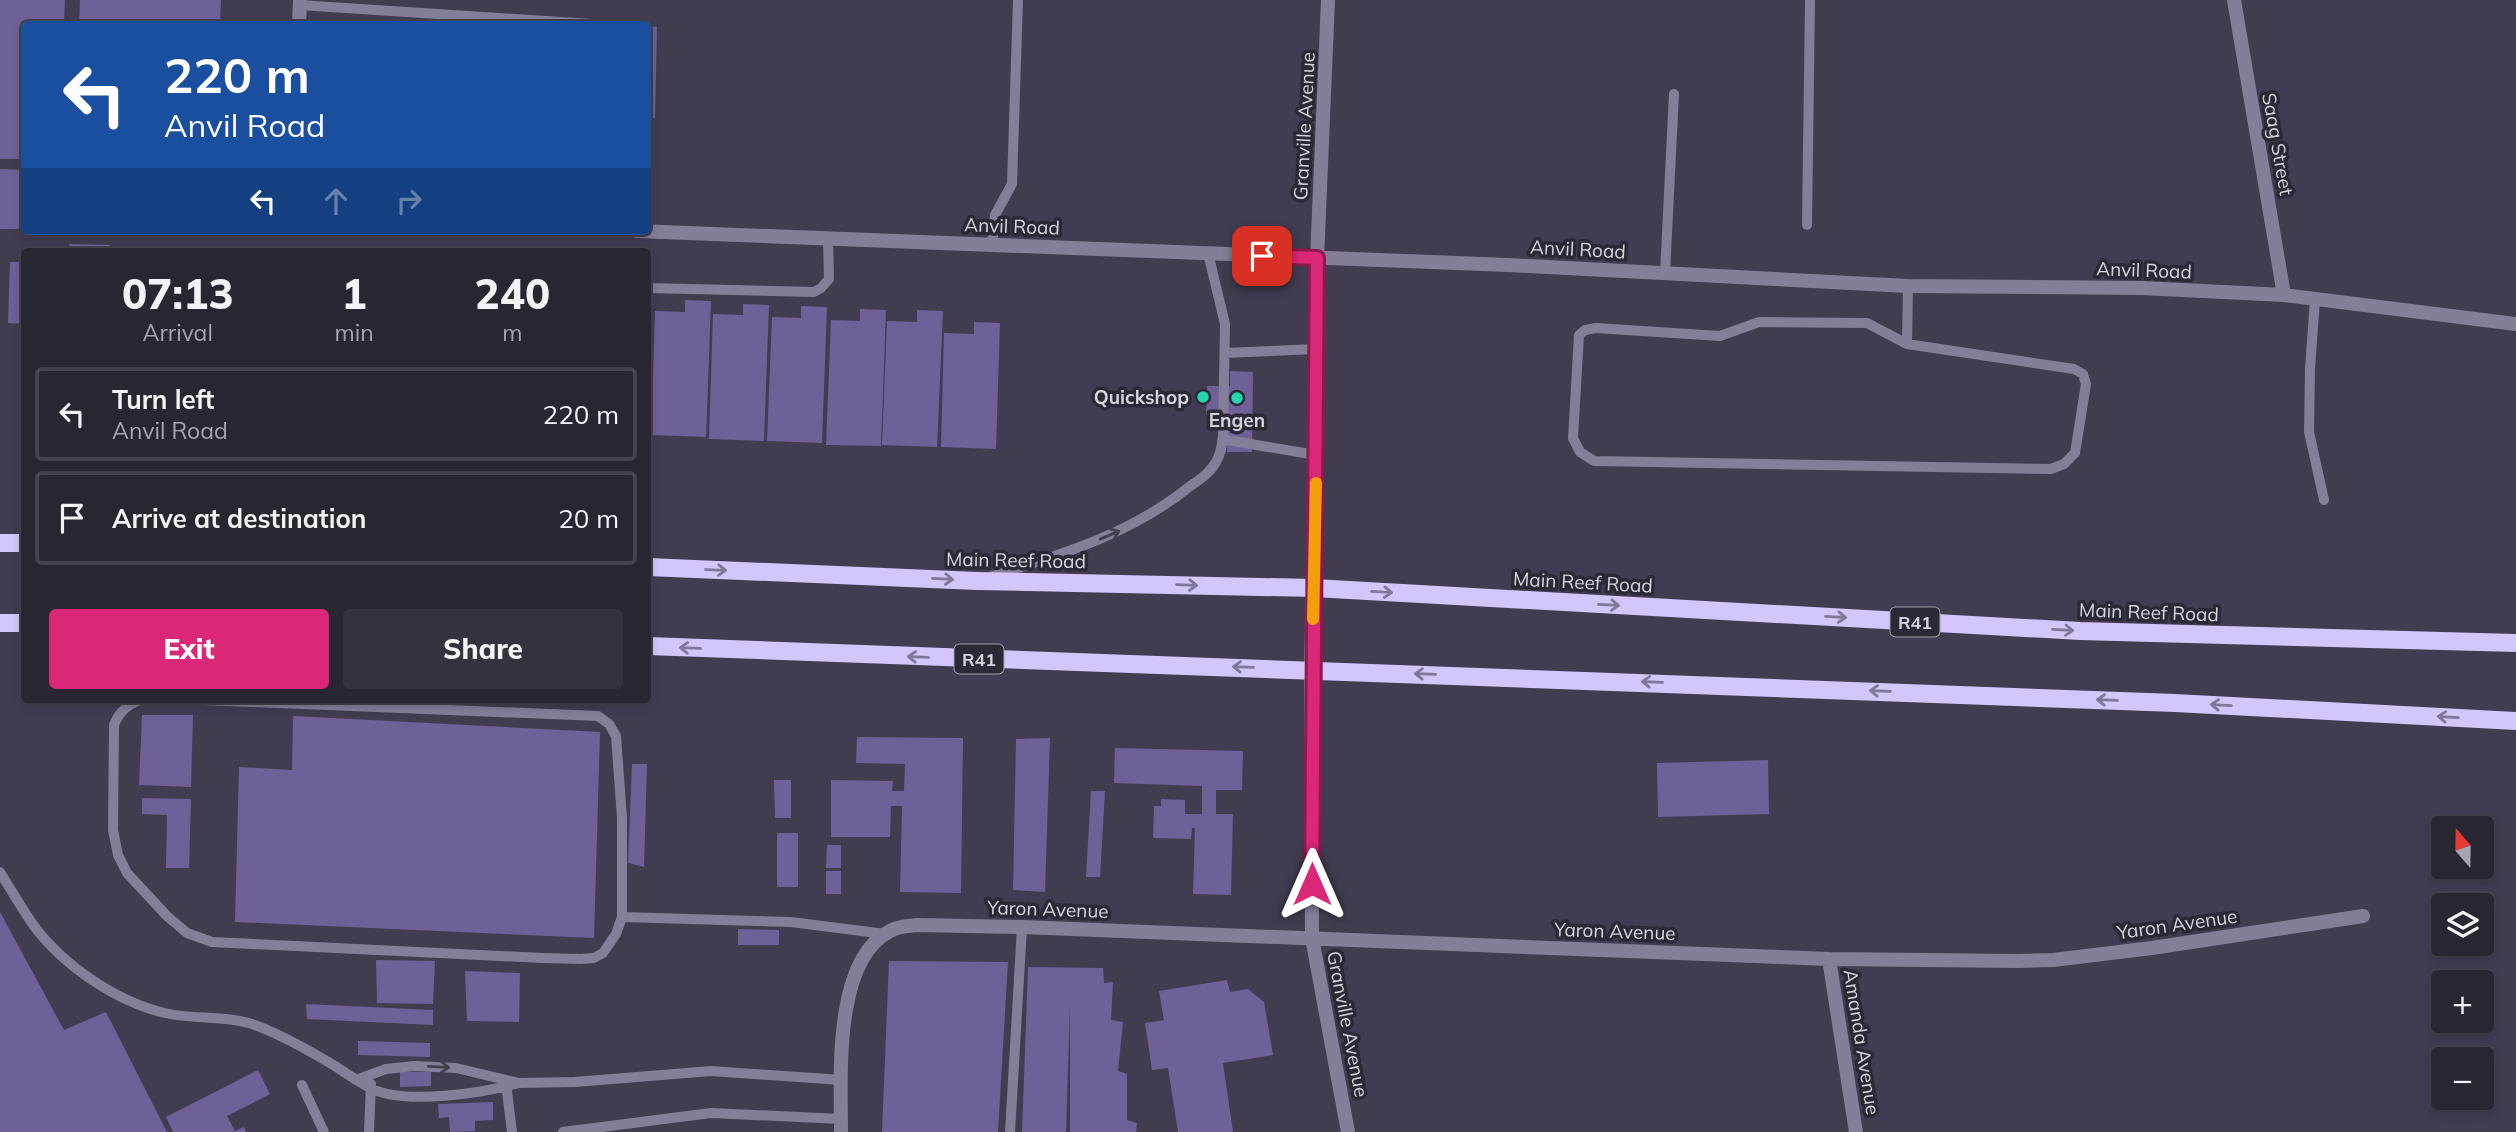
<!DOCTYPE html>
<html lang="en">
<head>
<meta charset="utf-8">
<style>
	body { margin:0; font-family:Mulish,sans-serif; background:#34323d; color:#f1f3f6; height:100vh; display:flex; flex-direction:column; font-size:26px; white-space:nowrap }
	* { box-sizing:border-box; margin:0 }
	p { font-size:23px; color:#a5a5ab }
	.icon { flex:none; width:38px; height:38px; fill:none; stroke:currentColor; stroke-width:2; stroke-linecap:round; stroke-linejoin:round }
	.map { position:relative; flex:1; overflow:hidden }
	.drawer { position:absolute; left:21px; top:248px; width:630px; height:455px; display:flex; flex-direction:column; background:#282631; border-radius:7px; box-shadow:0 4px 10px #0003,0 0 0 2px #44434d }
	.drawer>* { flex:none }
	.guide { position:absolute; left:21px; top:21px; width:630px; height:214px; border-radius:7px; box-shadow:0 4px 10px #0003,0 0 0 2px #44434d; background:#1a4fa0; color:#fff; overflow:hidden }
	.needle { width:46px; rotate:340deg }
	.controls { position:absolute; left:2431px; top:816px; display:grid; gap:14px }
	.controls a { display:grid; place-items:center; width:63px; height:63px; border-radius:7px; background:#282631; box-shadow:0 4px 10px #0003,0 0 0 2px #44434d; font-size:35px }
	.pin { position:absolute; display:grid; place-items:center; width:60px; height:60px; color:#fff; margin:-30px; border-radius:14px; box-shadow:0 4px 10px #0006 }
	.me { position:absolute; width:77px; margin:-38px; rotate:0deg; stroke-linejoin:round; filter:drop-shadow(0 0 5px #0008) }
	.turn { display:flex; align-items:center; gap:24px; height:147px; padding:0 28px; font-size:32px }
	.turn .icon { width:91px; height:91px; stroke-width:2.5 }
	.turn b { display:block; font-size:49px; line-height:60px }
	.lanes { display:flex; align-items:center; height:66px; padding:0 28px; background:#0003; justify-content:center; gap:35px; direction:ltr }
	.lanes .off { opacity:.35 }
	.eta { display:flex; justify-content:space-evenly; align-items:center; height:119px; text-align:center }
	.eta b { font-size:42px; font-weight:800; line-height:49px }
	.primary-button { display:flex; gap:14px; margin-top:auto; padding:14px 28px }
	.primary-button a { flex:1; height:80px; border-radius:7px; background:#db2777; color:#fff; font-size:28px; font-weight:800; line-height:80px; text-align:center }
	.primary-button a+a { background:#34323d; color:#f1f3f6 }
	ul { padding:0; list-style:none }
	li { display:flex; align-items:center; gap:21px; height:94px; margin:0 14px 10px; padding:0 14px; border:4px solid #44434d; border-radius:7px }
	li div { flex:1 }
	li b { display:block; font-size:26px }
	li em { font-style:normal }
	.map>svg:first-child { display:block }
</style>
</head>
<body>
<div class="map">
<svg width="2516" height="1132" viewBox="0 0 2516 1132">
	<rect width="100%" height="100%" fill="#363341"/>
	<!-- built -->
	<path fill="#413c50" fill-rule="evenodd" d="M0,0H2516V1132H0ZM24,24H648V231H24ZM24,252H648V700H24ZM2443,828H2482V866H2443ZM2443,905H2482V943H2443ZM2443,982H2482V1020H2443ZM2443,1059H2482V1097H2443Z"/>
	<!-- building -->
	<path fill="#706098" d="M0,0H65L64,24H24V159H0Z
		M80,0H221L220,24H79Z
		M648,26L657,27L655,118H648Z
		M0,169L24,170V229H0Z
		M69,244L110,245V252H69Z
		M10,262H24V324L8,323Z
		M648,300H652L650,359H648Z
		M685,300L711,301L706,437L651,435L655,311L685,312Z
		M743,304L769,305L764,441L709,439L713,314L743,315Z
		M801,306L827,307L822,443L767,441L772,317L801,318Z
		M860,309L886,310L881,446L826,445L831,320L860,321Z
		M917,310L943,311L937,447L882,445L887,321L917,322Z
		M974,322L1000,323L996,449L941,447L944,333L974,334Z
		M1230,371L1253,372L1252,452H1227L1228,415H1206L1207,386H1230Z
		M142,715H193L191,787L139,785Z
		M293,716L600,732L594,938L235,922L239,767L292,770Z
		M857,737L963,738L961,893L900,892L902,806H891L890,837H831V780L893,781L892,791H904L905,764L856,763Z
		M1050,738L1045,892L1013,890L1016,739Z
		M1115,748L1243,751L1242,790H1216V814H1233L1231,895L1193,894L1195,828H1192L1191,839L1153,838L1154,806H1161V799L1185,800V814H1202V786L1114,783Z
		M1768,760L1769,814L1658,817L1657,763Z
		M632,764H647L644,867L628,863Z
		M774,780H791V818H775Z
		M1091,791H1105L1100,877H1086Z
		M142,798L191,799L189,868H166L167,815L142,814Z
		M777,833H798V887H777Z
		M827,845H841V868H826Z
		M826,871H841V894H826Z
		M0,912L64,1030L106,1012L167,1132H0Z
		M738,929L779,930V945H738Z
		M376,960L435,961L433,1004L377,1003Z
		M889,961L1008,962L998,1132H882Z
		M1028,967L1103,968L1104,983L1113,982L1111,1020L1123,1022L1118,1071L1127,1074V1120L1137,1123L1136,1132H1070V1006L1066,1132H1022Z
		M465,971L520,973L519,1022L467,1021Z
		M1227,980L1230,992L1248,989L1264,1002L1273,1055L1223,1063L1233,1132H1178L1168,1068L1152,1070L1145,1023L1164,1020L1159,991Z
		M306,1004L433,1010V1025L307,1019Z
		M358,1041L430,1043V1057L358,1055Z
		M258,1070L270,1094L227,1116L235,1131L244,1127L246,1132H173L166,1117Z
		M400,1072H431V1086L400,1087Z
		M493,1102V1120L475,1121V1131L450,1132L449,1117L439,1118L438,1104Z"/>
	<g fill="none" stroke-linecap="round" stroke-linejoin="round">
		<!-- lane -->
		<path stroke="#847e98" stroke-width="10" d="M299,5L592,24
			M1807,225L1810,0
			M992,245L995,215L1012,184L1018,0
			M1208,253L1225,324L1223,436L1227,440L1316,455
			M1665,273L1674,94
			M648,288L814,292L821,288L829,279L828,238
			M2315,299L2310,369L2309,432L2324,500
			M1759,322L1867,323L1907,344L2074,369L2083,374L2086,384L2075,453L2064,464L2051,469L1594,461L1580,452L1573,438L1579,335L1585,330L1596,328L1720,336Z
			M1907,344L1908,286
			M1225,353L1316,349
			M990,577C1060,555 1131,534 1189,487C1199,480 1210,473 1216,462C1221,454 1222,445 1223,436
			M141,700C127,704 119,712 114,725L113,830L118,855L127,873L167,916L187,933L212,942L543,958L581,959L594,958L603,953L616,934L622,917V818L616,736L609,724L598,716L202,700
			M0,872C11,890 22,909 34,926C64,966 117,1002 165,1013C194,1020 226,1015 255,1025C282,1035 310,1051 335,1066C347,1074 359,1082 372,1089C407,1105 482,1093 519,1083
			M622,917L791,922L885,934
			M356,1080L386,1069L414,1066L456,1068L519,1083L575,1082L711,1071L842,1080
			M506,1083L512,1132
			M302,1085L324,1132
			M369,1132L371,1084
			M563,1132L711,1113L841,1119
			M1010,1132L1022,927"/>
		<!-- street -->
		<path stroke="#847e98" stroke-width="14" d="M1328,0L1317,259L1316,455L1311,669L1312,938L1348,1132
			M2234,0L2284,295
			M299,24L300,0
			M637,231L1508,265L1908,286L2142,288L2284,295L2516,324
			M1829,959L1856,1132
			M841,1132C841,1077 833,960 890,931C898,926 908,926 917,925L1022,927L1829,959L2019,961L2053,960L2152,948L2363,916"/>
		<!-- primary -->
		<path stroke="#d3c6fb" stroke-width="18" d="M0,543H24
			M648,567L977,581L1314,588L2080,631L2516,643
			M0,623H24
			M648,646L2175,703L2516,721"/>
	</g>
	<!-- one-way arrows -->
	<defs><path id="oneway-shaft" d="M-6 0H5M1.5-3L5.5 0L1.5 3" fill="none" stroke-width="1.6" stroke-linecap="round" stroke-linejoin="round" transform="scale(1.75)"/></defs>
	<g stroke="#423e4e">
		<use href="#oneway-shaft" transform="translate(1110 535) rotate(-23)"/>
		<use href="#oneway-shaft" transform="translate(439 1067) rotate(3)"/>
	</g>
	<g stroke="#807898">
		<use href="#oneway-shaft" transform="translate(716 570) rotate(2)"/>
		<use href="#oneway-shaft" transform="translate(943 579) rotate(3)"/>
		<use href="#oneway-shaft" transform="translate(1187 585) rotate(2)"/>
		<use href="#oneway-shaft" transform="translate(1382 592) rotate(3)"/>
		<use href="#oneway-shaft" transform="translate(1609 605) rotate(3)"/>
		<use href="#oneway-shaft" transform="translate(1836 617) rotate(3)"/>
		<use href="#oneway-shaft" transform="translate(2063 630) rotate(3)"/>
		<use href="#oneway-shaft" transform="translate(690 648) rotate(-178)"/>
		<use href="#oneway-shaft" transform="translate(918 657) rotate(-178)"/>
		<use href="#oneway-shaft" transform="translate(1243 667) rotate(-178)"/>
		<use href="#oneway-shaft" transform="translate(1425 674) rotate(-178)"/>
		<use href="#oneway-shaft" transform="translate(1652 682) rotate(-178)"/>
		<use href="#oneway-shaft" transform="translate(1880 691) rotate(-178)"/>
		<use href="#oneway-shaft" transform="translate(2107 700) rotate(-178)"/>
		<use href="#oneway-shaft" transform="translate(2221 705) rotate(-177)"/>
		<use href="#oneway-shaft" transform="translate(2448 717) rotate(-177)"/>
	</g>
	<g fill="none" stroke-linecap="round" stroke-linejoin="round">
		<!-- route casing -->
		<g stroke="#8e194d" stroke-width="18">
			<path id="route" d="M1262,256L1317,258C1315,467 1312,676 1312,884"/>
		</g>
		<!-- route -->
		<use href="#route" stroke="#db2777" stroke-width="12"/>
		<!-- slow -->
		<path stroke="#f59e0b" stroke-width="12" d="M1313,619L1316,483"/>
	</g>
	<!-- markers -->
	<g fill="#24d5af" stroke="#2c2936" stroke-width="2.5">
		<circle cx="1203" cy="397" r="7"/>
		<circle cx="1237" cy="398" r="7"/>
	</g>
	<g text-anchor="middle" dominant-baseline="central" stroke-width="7" stroke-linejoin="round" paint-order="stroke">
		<!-- shield labels -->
		<g fill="#2c2936" stroke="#a2a0aa" stroke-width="2">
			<rect x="1890.5" y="607.5" width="49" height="29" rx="5"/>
			<rect x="954.5" y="644.5" width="49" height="29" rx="5"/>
		</g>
		<g font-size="18" font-weight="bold" fill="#d5d3dc">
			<text x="1915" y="622">R41</text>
			<text x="979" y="659">R41</text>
		</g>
		<!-- street labels -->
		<g font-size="19" fill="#d5d3dc" stroke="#2c2936">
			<text transform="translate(1304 126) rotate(-87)">Granville Avenue</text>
			<text transform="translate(2278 144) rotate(80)">Saag Street</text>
			<text transform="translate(1012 226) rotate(2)">Anvil Road</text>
			<text transform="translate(1578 249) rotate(3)">Anvil Road</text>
			<text transform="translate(2144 270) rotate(2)">Anvil Road</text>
			<text transform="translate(1016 560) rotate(1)">Main Reef Road</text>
			<text transform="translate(1583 582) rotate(3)">Main Reef Road</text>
			<text transform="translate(2149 612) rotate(2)">Main Reef Road</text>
			<text transform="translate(1048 909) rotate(2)">Yaron Avenue</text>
			<text transform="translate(2177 924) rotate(-8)">Yaron Avenue</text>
			<text transform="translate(1615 931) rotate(2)">Yaron Avenue</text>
			<text transform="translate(1348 1024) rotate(79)">Granville Avenue</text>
			<text transform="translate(1862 1042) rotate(81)">Amanda Avenue</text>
		</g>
		<!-- poi labels -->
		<g font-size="19" font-weight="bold" fill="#d5d3dc" stroke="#2c2936" text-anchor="end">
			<text x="1189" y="397">Quickshop</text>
			<text x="1237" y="420" text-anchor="middle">Engen</text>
		</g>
	</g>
</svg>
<div class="controls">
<a><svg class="needle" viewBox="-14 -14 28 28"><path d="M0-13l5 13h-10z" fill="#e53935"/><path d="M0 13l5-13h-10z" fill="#a5a5ab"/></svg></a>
<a><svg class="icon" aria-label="layers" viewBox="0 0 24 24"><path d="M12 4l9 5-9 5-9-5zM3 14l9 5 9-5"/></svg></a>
<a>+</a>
<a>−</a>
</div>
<div class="pin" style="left:1262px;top:256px;background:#d93025"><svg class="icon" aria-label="arrive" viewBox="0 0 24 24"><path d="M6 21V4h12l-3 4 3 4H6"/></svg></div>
<svg class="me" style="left:1312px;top:884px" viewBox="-20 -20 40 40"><path d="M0-17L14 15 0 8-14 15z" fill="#db2777" stroke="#fff" stroke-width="4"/></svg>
<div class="guide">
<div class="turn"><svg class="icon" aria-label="left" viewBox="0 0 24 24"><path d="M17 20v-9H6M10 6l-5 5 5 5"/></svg><div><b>220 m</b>Anvil Road</div></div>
<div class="lanes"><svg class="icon" aria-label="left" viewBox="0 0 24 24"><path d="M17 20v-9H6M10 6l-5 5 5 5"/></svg><svg class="icon off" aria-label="ahead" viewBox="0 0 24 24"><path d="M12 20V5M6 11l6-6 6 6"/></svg><svg class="icon off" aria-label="right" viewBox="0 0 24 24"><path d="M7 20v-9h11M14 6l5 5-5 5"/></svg></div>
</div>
<section class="drawer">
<div class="eta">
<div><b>07:13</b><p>Arrival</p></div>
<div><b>1</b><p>min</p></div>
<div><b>240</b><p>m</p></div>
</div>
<ul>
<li><svg class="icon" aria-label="left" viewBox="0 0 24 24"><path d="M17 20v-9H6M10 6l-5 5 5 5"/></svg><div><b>Turn left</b><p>Anvil Road</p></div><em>220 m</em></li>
<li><svg class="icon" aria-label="arrive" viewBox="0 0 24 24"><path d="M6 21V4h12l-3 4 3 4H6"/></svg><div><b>Arrive at destination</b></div><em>20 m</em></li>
</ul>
<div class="primary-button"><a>Exit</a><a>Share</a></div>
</section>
</div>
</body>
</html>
